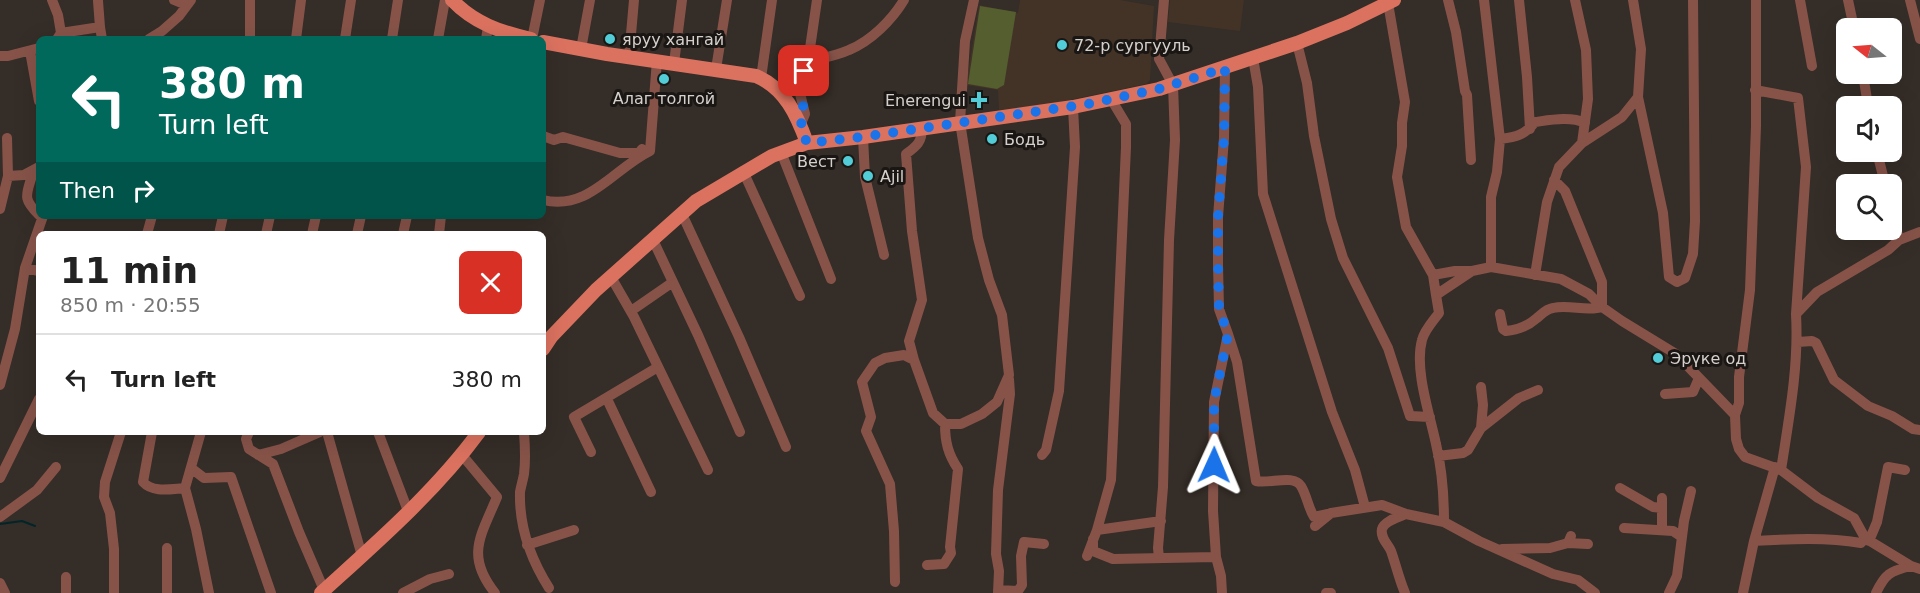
<!DOCTYPE html>
<html lang="en">
<head>
<meta charset="utf-8">
<style>
	body { margin:0; font-family:"DejaVu Sans",sans-serif; background:#f6f6f6; color:#222; height:100vh; display:flex; flex-direction:column; font-size:22px; white-space:nowrap }
	* { box-sizing:border-box; margin:0 }
	p { font-size:20px; color:#767676 }
	.icon { flex:none; width:33px; height:33px; fill:none; stroke:currentColor; stroke-width:2; stroke-linecap:round; stroke-linejoin:round }
	.map { position:relative; flex:1; overflow:hidden }
	.sheet { position:absolute; left:36px; top:231px; width:510px; height:204px; display:flex; flex-direction:column; background:#fff; border-radius:9px; box-shadow:0 6px 24px #0002 }
	.sheet>* { flex:none }
	.hud { position:absolute; left:36px; top:36px; width:510px; height:183px; border-radius:9px; box-shadow:0 6px 24px #0002; background:#00695c; color:#fff; overflow:hidden }
	.needle { width:39px; rotate:287deg }
	.buttons { position:absolute; left:1836px; top:18px; display:grid; gap:12px }
	.buttons a { display:grid; place-items:center; width:66px; height:66px; border-radius:9px; background:#fff; box-shadow:0 6px 24px #0002; font-size:30px }
	.pin { position:absolute; display:grid; place-items:center; width:51px; height:51px; color:#fff; margin:-26px; border-radius:12px; box-shadow:0 3px 9px #0006 }
	.me { position:absolute; width:66px; margin:-33px; rotate:1deg; stroke-linejoin:round; filter:drop-shadow(0 0 4px #0008) }
	.turn { display:flex; align-items:center; gap:21px; height:126px; padding:0 24px; font-size:27px }
	.turn .icon { width:78px; height:78px; stroke-width:2.5 }
	.turn b { display:block; font-size:42px; line-height:51px }
	.then { display:flex; align-items:center; height:57px; padding:0 24px; background:#0003; gap:12px; font-size:22px }
	.round { display:grid; place-items:center; flex:none; width:63px; height:63px; border-radius:9px; background:#f6f6f6 }
	.summary { display:flex; align-items:center; justify-content:space-between; height:102px; padding:0 24px }
	h1 { font-size:36px; font-weight:700; line-height:45px }
	ul { padding:0; list-style:none }
	li { display:flex; align-items:center; gap:18px; height:90px; padding:0 24px; border-top:2px solid #e0e0e0 }
	li div { flex:1 }
	li b { display:block; font-size:22px }
	li em { font-style:normal }
	.map>svg:first-child { display:block }
</style>
</head>
<body>
<div class="map">
<svg width="1920" height="593" viewBox="0 0 1920 593">
	<rect width="100%" height="100%" fill="#352d27"/>
	<!-- education -->
	<path fill="#433327" d="M1020,0H1120L1154,6L1150,80L1146,84L1050,104L999,110L998,90L966,85L979,5L1018,13Z
		M1170,0H1244L1240,31L1168,22Z"/>
	<!-- garden -->
	<path fill="#545e2f" d="M980,6L1016,12L1004,85L997,89L968,84Z"/>
	<g fill="none" stroke-linecap="round" stroke-linejoin="round">
		<!-- stream -->
		<path stroke="#022529" stroke-width="2" d="M0,524L22,521L35,526"/>
		<!-- minor -->
		<path stroke="#875349" stroke-width="10" d="M52,0L58,15L61,33
			M174,0L186,5
			M1448,0L1456,32L1465,91L1467,95L1471,160
			M1484,0L1500,139L1497,172L1491,197V267
			M1519,0L1527,77L1530,129
			M1575,0L1586,50L1588,99L1582,143
			M1800,0L1812,66
			M1848,0L1854,28
			M1910,0L1920,39
			M98,1L100,27
			M1388,3L1405,102L1402,123V146L1397,177L1406,227L1433,275L1436,295
			M57,39L61,33L100,27L102,39
			M149,39L162,31L179,16L191,0
			M250,39V0
			M296,39L301,0
			M345,39L351,0
			M392,39L398,0
			M438,39L445,0
			M486,39L488,27
			M532,39L540,0
			M1297,43L1307,83L1314,136L1331,219L1343,258L1388,348L1410,416L1430,417
			M581,49L590,0
			M30,51L39,101
			M0,56H8L39,48
			M629,57L634,0
			M1253,58L1258,87L1263,194L1332,412L1355,470L1365,507
			M808,62C821,58 836,56 849,50C871,41 892,20 904,0
			M674,63L682,0
			M716,69L727,0
			M1863,74L1868,106
			M761,78L772,0
			M1755,90L1798,98L1806,167L1796,314
			M1638,97L1663,213L1669,277L1677,282L1685,278L1693,254L1695,221L1693,0
			M800,126L805,114L798,85L808,62L817,0
			M543,136L554,140L563,137L620,153H639L642,149
			M863,137L865,177L884,255
			M7,138L8,176
			M1500,139C1516,137 1525,135 1535,122C1550,120 1571,116 1585,123
			M781,152L831,279
			M1877,152L1885,184
			M743,171L800,296
			M33,172C27,195 21,197 39,215
			M543,200C589,211 613,169 650,151L657,60
			M0,209L8,176L24,175L39,167
			M1892,211L1899,240
			M682,214L739,337L786,447
			M147,234L152,216
			M219,234L223,216
			M266,234L270,216
			M312,234L316,216
			M357,234L361,216
			M403,234L407,216
			M439,234L441,216
			M653,240L698,335L740,432
			M25,268L39,271
			M1433,275L1455,271H1472
			M1535,275L1547,202L1559,167L1582,143L1622,117L1638,97L1641,49L1633,0
			M611,277L634,317L708,470
			M631,311L673,282
			M1500,314L1503,329L1506,331C1518,330 1528,326 1537,318C1542,314 1546,309 1553,308C1569,304 1587,312 1602,307V282L1565,191L1554,180
			M1228,334L1237,362L1256,481C1270,484 1294,474 1301,486C1307,496 1308,507 1314,517L1328,514
			M1798,342L1812,341L1816,343L1834,380L1868,406L1892,416L1913,429L1920,430
			M914,360L909,341L922,300L912,231L906,154C917,146 922,142 922,128
			M0,385L15,329L25,268L43,216
			M1665,394L1693,392L1699,378
			M607,399L651,492
			M1735,415L1739,403V377L1750,290L1756,126V0
			M1481,428L1483,405L1481,387
			M152,432L143,482C153,493 170,489 185,488
			M201,432L185,488L196,529L209,593
			M249,432L246,439L249,449L273,464L299,532L324,590
			M327,432L362,556
			M378,432L408,511
			M524,432C525,446 526,459 524,474C523,480 521,486 520,492C519,527 530,558 549,588
			M591,452L574,417L658,367
			M258,455L281,449L320,432
			M462,455L497,497C481,536 465,555 495,593
			M1042,455L1046,450L1059,391L1075,147L1073,107
			M1438,456L1463,453L1468,450L1481,428L1519,398L1538,390
			M191,468L204,478L231,477L271,593
			M1781,470C1789,418 1799,366 1796,314L1817,292L1888,250L1899,240L1920,232
			M0,478L39,399
			M1620,488L1653,507L1662,508
			M0,517L37,490L56,467
			M1444,522C1444,496 1442,469 1436,444C1430,415 1414,369 1422,340C1424,331 1433,321 1439,313L1436,295L1472,271L1491,267L1561,279L1589,294L1602,307L1622,321L1676,354L1735,415L1736,439L1739,449L1745,457L1781,470L1818,498L1854,518L1865,538L1911,566L1920,569
			M1315,526L1331,513L1382,505L1406,514L1444,522L1479,541L1553,574L1578,580L1595,593
			M1624,528L1673,531L1682,537
			M1097,530L1161,521
			M1662,530V498
			M1093,539V551L1113,559L1216,557L1213,511L1214,402L1228,334L1219,309L1218,264V217L1224,138L1225,68
			M1754,541C1791,539 1825,537 1861,543L1865,538
			M1869,541L1877,522L1888,467L1905,470
			M1568,543L1588,544
			M527,545L574,530
			M167,548V593
			M1502,549L1550,548L1568,543L1571,536
			M1087,556L1097,530L1111,480L1126,147V124L1111,99
			M1216,557L1221,576L1222,593
			M1159,558L1158,548L1163,487L1169,240L1175,140L1173,85L1159,59L1164,0
			M927,565L944,564L951,553L950,547L958,469C948,454 945,442 945,424
			M895,582L894,531L890,484L866,431L871,417L862,382L875,363L885,358L904,355L914,360L933,413L945,424H961L982,414L997,402L1009,375L1002,315L989,280L978,238L960,122L965,41L974,0
			M0,583L5,593
			M998,590L1018,591L1022,585L1021,556L1024,542L1044,544
			M66,593V577
			M114,593V549L110,513L104,497L105,482L121,432
			M403,593L430,579L449,574
			M998,593L999,571L996,554L998,490L1010,394L1009,379
			M1326,593H1331
			M1405,593C1399,579 1396,565 1391,551C1388,544 1380,538 1382,529C1384,521 1399,517 1406,514
			M1669,593L1677,576L1684,521L1691,491
			M1743,593L1754,541L1775,467
			M1876,593C1885,574 1890,571 1911,566"/>
		<!-- major -->
		<path stroke="#db725f" stroke-width="14" d="M452,0C474,23 500,32 531,39
			M543,42L607,54L756,76C785,88 797,115 807,143
			M543,349L551,337L596,290L696,201L772,156L807,143L863,137L1073,107L1159,89L1297,43L1347,23L1394,0
			M321,593C376,543 435,492 479,432"/>
	</g>
	<g fill="none" stroke-linecap="round" stroke-linejoin="round">
		<!-- route -->
		<path stroke="#1a73e8" stroke-width="10" stroke-dasharray="0 18" d="M804,71C791,98 812,104 800,126L807,143L862,137L1088,104L1159,89L1225,68L1224,138L1218,217V264L1219,309L1228,334L1214,402V465"/>
	</g>
	<!-- markers -->
	<g fill="#52ccd6" stroke="#1a1614" stroke-width="2">
		<circle cx="610" cy="39" r="6"/>
		<circle cx="1062" cy="45" r="6"/>
		<circle cx="664" cy="79" r="6"/>
		<path d="M976 91h6v6h6v6h-6v6h-6v-6h-6v-6h6z"/>
		<circle cx="992" cy="139" r="6"/>
		<circle cx="848" cy="161" r="6"/>
		<circle cx="868" cy="176" r="6"/>
		<circle cx="1658" cy="358" r="6"/>
	</g>
	<g text-anchor="middle" dominant-baseline="central" stroke-width="6" stroke-linejoin="round" paint-order="stroke">
		<!-- poi labels -->
		<g font-size="16" fill="#d5d0cc" stroke="#1a1614" text-anchor="start">
			<text x="622" y="39">яруу хангай</text>
			<text x="1074" y="45">72-р сургууль</text>
			<text x="664" y="98" text-anchor="middle">Алаг толгой</text>
			<text x="966" y="100" text-anchor="end">Enerengui</text>
			<text x="1004" y="139">Бодь</text>
			<text x="836" y="161" text-anchor="end">Вест</text>
			<text x="880" y="176">Ajil</text>
			<text x="1670" y="358">Эрүке од</text>
		</g>
	</g>
</svg>
<div class="buttons">
<a><svg class="needle" viewBox="-14 -14 28 28"><path d="M0-13l5 13h-10z" fill="#e53935"/><path d="M0 13l5-13h-10z" fill="#767676"/></svg></a>
<a><svg class="icon" aria-label="sound" viewBox="0 0 24 24"><path d="M4 9h4l5-4v14l-5-4H4zM17 9q2 3 0 6"/></svg></a>
<a><svg class="icon" aria-label="search" viewBox="0 0 24 24"><circle cx="10" cy="10" r="6"/><path d="M15 15l6 6"/></svg></a>
</div>
<div class="pin" style="left:804px;top:71px;background:#d93025"><svg class="icon" aria-label="arrive" viewBox="0 0 24 24"><path d="M6 21V4h12l-3 4 3 4H6"/></svg></div>
<svg class="me" style="left:1214px;top:465px" viewBox="-20 -20 40 40"><path d="M0-17L14 15 0 8-14 15z" fill="#1a73e8" stroke="#fff" stroke-width="4"/></svg>
<div class="hud">
<div class="turn"><svg class="icon" aria-label="left" viewBox="0 0 24 24"><path d="M17 20v-9H6M10 6l-5 5 5 5"/></svg><div><b>380 m</b>Turn left</div></div>
<div class="then">Then<svg class="icon" aria-label="right" viewBox="0 0 24 24"><path d="M7 20v-9h11M14 6l5 5-5 5"/></svg></div>
</div>
<section class="sheet">
<div class="summary"><div><h1>11 min</h1><p>850 m · 20:55</p></div><a class="round" style="background:#d93025;color:#fff"><svg class="icon" aria-label="close" viewBox="0 0 24 24"><path d="M6 6l12 12M18 6L6 18"/></svg></a></div>
<ul>
<li><svg class="icon" aria-label="left" viewBox="0 0 24 24"><path d="M17 20v-9H6M10 6l-5 5 5 5"/></svg><div><b>Turn left</b></div><em>380 m</em></li>
</ul>
</section>
</div>
</body>
</html>
